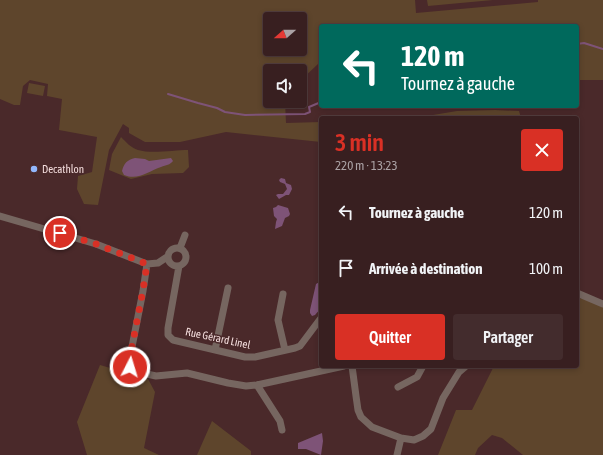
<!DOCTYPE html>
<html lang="fr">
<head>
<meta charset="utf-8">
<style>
	body { margin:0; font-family:"Asap Condensed",sans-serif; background:#432c2d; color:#f1f3f6; height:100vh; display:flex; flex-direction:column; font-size:15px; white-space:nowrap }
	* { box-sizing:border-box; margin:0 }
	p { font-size:13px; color:#aba2a5 }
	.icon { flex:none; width:22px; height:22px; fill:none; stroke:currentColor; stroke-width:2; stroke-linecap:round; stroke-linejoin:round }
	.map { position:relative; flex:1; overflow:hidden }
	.sheet { position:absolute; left:319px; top:116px; width:260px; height:252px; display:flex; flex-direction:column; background:#381f20; border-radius:4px; box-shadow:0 2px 6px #0003,0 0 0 1px #523d3e }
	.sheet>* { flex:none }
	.top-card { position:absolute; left:319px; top:24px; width:260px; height:84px; border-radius:4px; box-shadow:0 2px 6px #0003,0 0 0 1px #523d3e; background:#00695c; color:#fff; overflow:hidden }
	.needle { width:26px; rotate:249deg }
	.tools { position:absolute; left:263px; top:12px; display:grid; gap:8px }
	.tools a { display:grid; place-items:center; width:44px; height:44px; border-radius:4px; background:#381f20; box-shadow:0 2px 6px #0003,0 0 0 1px #523d3e; font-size:20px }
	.pin { position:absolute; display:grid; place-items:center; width:34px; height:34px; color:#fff; margin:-17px; border:2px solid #fff; border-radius:50%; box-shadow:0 1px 4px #0007 }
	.me { position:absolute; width:44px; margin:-22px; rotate:5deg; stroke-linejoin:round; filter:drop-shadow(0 0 3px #0008) }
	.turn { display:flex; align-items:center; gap:14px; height:84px; padding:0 16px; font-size:18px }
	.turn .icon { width:52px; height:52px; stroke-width:2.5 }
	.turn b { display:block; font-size:28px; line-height:34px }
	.round { display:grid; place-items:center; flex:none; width:42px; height:42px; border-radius:4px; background:#432c2d }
	.overview { display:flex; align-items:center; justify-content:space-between; height:68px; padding:0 16px }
	h1 { font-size:24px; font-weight:600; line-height:30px; color:#d93025 }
	.action { display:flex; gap:8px; margin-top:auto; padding:8px 16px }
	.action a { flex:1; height:46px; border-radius:4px; background:#d93025; color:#fff; font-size:16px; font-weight:600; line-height:46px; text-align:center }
	.action a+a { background:#432c2d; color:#f1f3f6 }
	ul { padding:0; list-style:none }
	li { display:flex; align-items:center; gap:12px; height:56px; padding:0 16px }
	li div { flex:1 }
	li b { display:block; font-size:15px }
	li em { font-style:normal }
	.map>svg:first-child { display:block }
</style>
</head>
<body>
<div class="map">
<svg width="603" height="455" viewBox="0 0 603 455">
	<rect width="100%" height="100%" fill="#4a292a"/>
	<!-- green -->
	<path fill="#5e452c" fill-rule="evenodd" d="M0,0H415L416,13L538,2V0H603V80H577V26H321V63L318,64L300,81V71H270V101H285L286,123L321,122V142L226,132L180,142H145L129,133V128L123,124L109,150L98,205L84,204L77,189L78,176L92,172L97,137L59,130L62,99L47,96L48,84L30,80L23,86L20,105H14L0,99ZM270,19H300V49H270Z
		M427,0H493L428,6Z
		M29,83L45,86L43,96L27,93Z
		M495,110L519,111L521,118H415L457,111Z
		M121,137C126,142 131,148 138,150C151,154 175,150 188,150L189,167L183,173L152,174L131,179L109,170L112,154Z
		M583,298L603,306V455H523L502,438L492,435L478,448L475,455H438L456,410H472L494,366H577V299Z
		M100,365L148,379L155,392L144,448L159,455H87L77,422Z
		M212,421L251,451V455H197Z"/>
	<!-- water -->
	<path fill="#7e5377" d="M135,158L145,159L149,161L171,158L173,161C170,165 166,165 161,167C149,171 138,181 124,175L122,171C124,163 127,160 135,158Z
		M281,178L285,179L286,183L291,185L292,189L289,195H286L279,199L276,195L278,194H283L287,189L285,184L280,182L279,180Z
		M278,205L288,208L290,214L289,216L285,218L282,226L275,229L276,222L277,219L274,216L273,208L276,207Z
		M321,281V308L315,315L312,316L310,313V310L316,284Z
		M322,433L323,441L321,455L306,449H298V443Z"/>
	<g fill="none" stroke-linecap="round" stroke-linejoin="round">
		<!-- stream -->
		<path stroke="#7e5377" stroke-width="2" d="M577,44L584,43L603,49
			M168,94L198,103L217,108L225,112L245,115L305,114L310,112L309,107L321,102"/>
		<!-- minor -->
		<path stroke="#766660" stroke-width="7" d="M0,216L96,244L147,264L158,263L167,257
			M168 257a9 9 0 1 1 18 0a9 9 0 1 1-18 0Z
			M180,248L185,235
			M147,264L143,291L129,362L130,367L133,371L156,376L187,373L228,383L246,386L257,385L344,366
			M179,266L168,328V335L173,340L245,357H255L295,348L300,346L321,318
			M577,293L603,304
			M283,294L278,320L285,350
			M215,350L228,288
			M352,366L356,396L358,410L361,417L372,427L401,438L414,440L423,436L431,429L443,398L459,372L466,366
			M257,385L280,421L282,430
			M398,387L417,377L423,366
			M397,455L401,438"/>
	</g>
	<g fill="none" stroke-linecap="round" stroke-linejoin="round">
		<!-- route -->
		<path stroke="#d93025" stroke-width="7" stroke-dasharray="0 12.6" d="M60,233L96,244L147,264L143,290L129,362L130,367"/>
	</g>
	<!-- markers -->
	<circle fill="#92b7fd" stroke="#4a292a" stroke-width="1.5" cx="34" cy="169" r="4"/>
	<g text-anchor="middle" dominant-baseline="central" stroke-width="3" stroke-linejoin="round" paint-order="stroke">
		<!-- poi labels -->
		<g font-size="11" fill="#f3dcdc" stroke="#4a292a" text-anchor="start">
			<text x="42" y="169">Decathlon</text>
		</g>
		<!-- street labels -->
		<g font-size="11" fill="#f3dcdc" stroke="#4a292a">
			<text transform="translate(218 338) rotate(12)">Rue Gérard Linel</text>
		</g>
	</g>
</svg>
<div class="tools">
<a><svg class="needle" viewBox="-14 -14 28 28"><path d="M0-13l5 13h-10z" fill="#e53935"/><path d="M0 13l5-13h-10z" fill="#aba2a5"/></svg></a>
<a><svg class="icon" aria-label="sound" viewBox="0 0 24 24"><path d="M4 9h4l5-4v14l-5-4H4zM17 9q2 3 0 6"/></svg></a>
</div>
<div class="pin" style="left:60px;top:233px;background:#d93025"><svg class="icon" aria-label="arrive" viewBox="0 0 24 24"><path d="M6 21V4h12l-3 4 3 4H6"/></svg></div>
<svg class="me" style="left:130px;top:367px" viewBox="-20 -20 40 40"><circle r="17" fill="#d93025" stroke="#fff" stroke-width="3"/><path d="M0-11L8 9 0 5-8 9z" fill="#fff"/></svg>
<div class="top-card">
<div class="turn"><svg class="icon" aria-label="left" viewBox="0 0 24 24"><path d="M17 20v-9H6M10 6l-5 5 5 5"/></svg><div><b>120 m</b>Tournez à gauche</div></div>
</div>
<section class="sheet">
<div class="overview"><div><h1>3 min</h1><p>220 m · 13:23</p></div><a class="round" style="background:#d93025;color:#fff"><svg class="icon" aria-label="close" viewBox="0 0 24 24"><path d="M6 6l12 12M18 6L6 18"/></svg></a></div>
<ul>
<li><svg class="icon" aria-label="left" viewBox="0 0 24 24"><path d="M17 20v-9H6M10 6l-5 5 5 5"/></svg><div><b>Tournez à gauche</b></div><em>120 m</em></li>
<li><svg class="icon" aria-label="arrive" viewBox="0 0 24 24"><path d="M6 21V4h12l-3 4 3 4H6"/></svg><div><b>Arrivée à destination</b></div><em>100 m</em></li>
</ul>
<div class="action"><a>Quitter</a><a>Partager</a></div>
</section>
</div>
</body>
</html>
